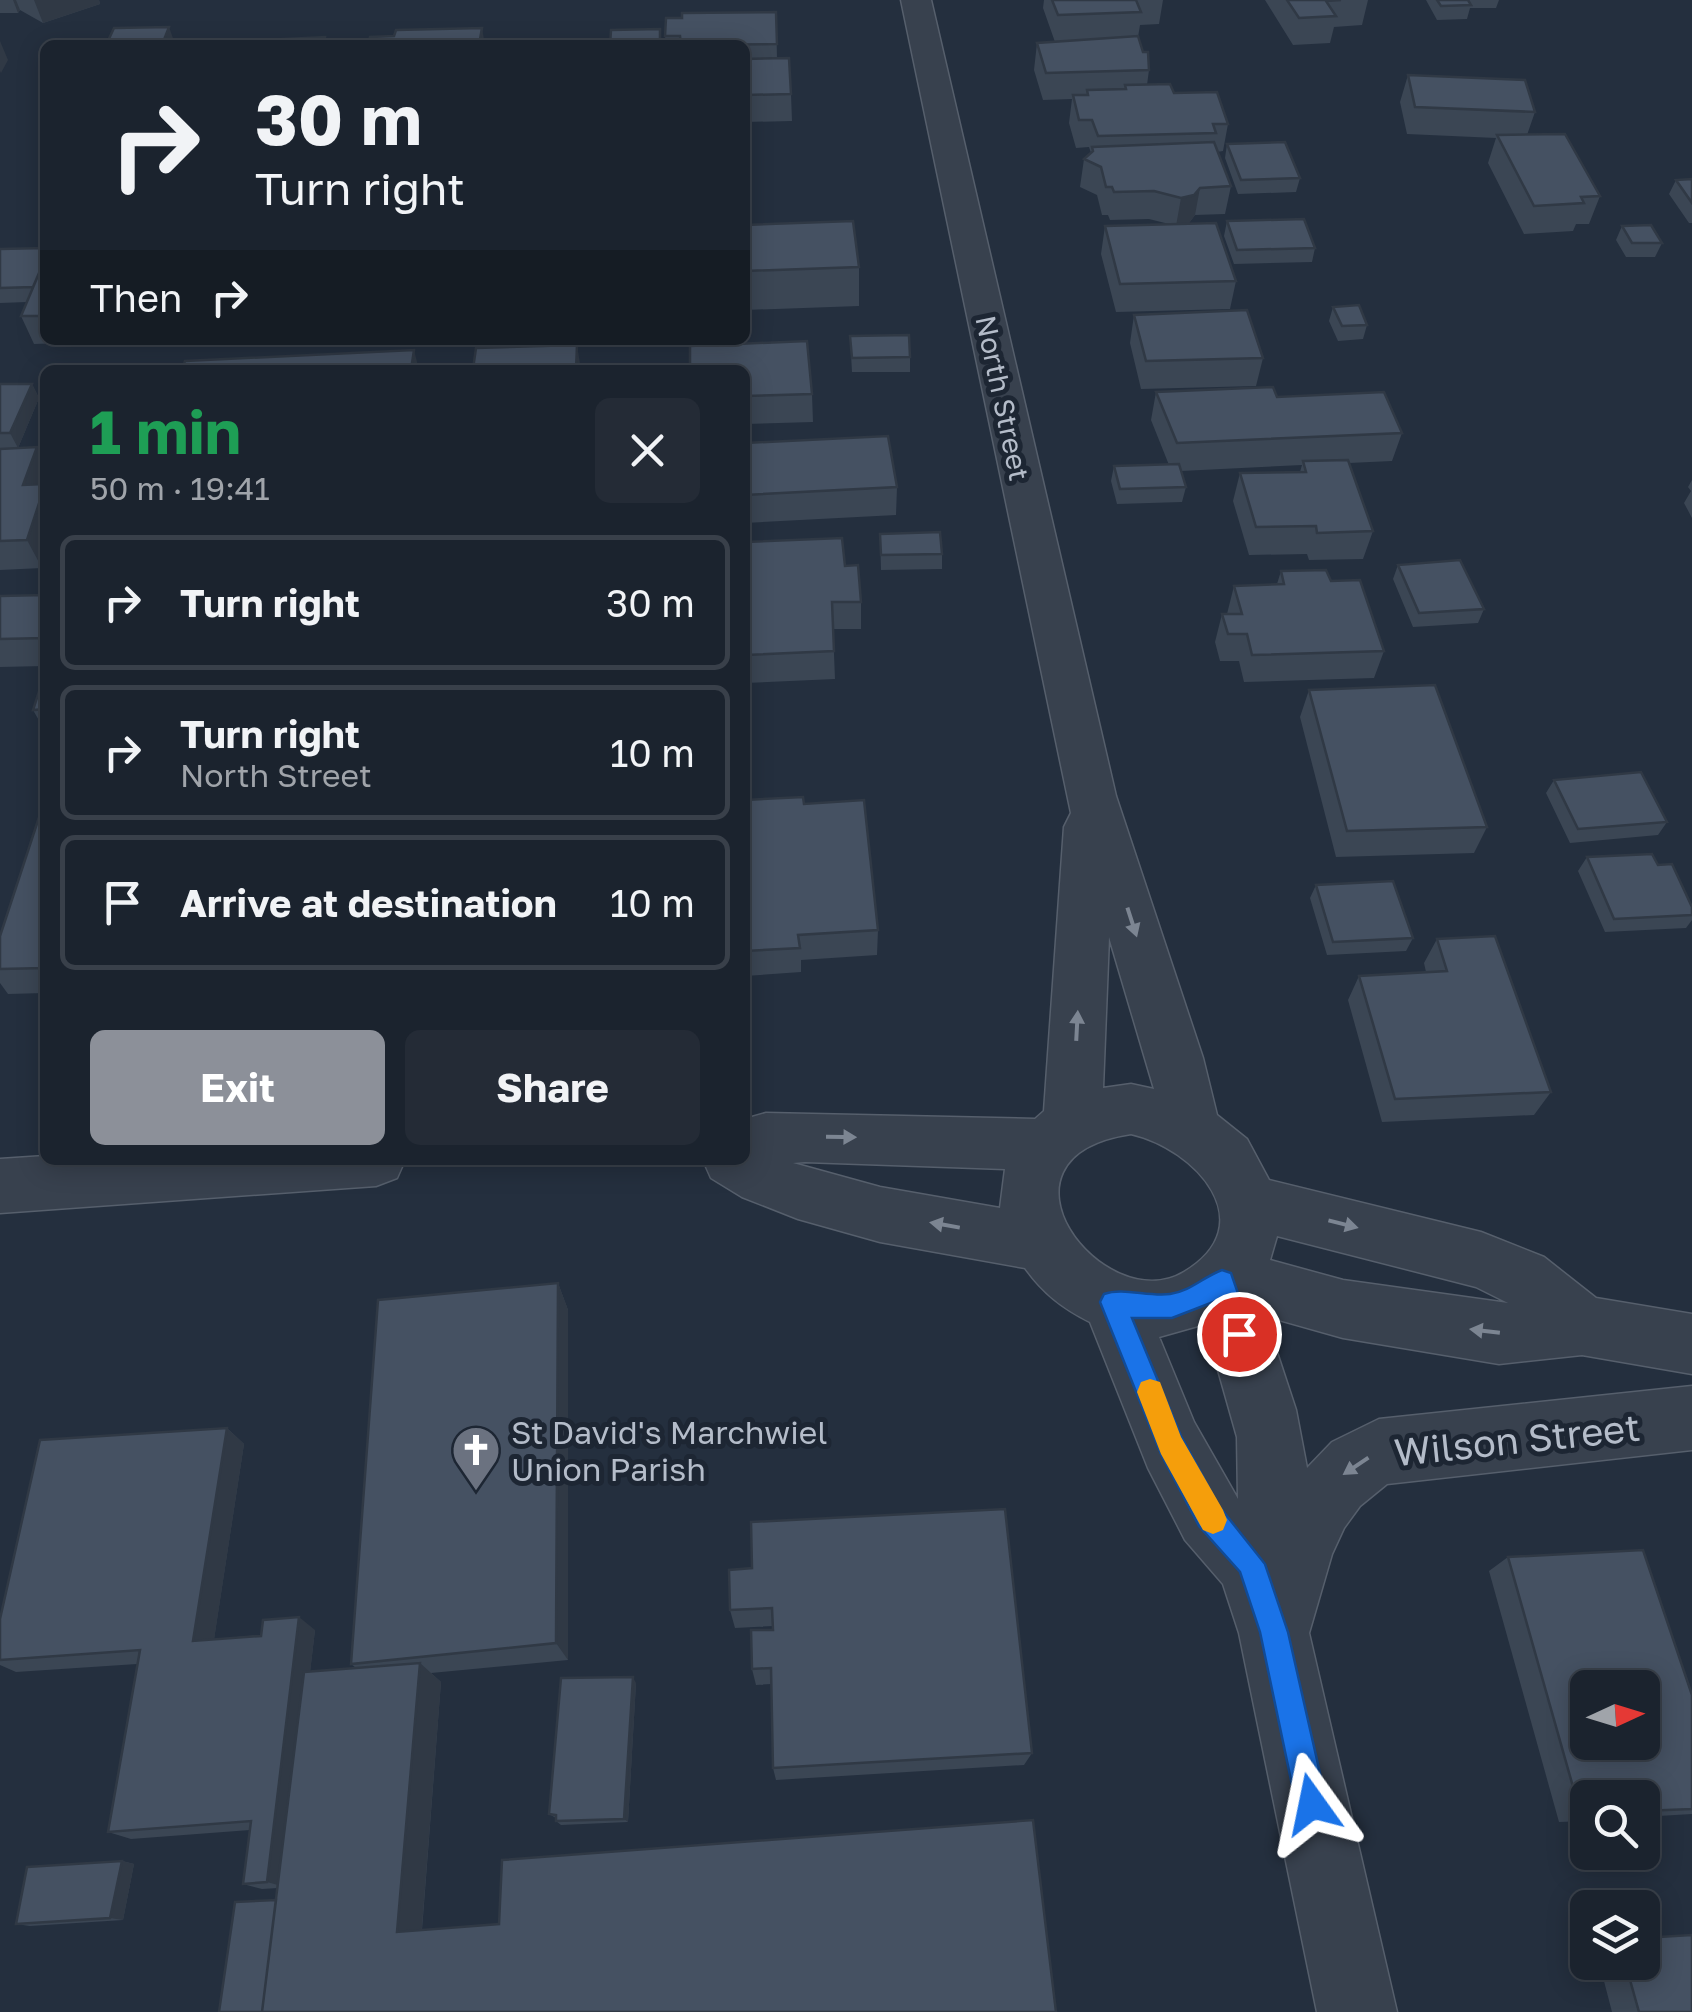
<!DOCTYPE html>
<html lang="en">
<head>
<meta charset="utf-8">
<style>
	body { margin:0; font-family:"Golos Text",sans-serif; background:#242b36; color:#f1f3f6; height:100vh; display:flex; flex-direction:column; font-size:38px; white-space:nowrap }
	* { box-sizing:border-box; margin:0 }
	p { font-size:32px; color:#a0a4aa }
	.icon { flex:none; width:55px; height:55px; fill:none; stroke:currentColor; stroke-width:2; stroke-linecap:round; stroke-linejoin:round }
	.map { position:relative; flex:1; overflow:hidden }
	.drawer { position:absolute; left:40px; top:365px; width:710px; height:800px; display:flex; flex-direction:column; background:#1b232e; border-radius:15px; box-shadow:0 5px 25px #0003,0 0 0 2px #39404a }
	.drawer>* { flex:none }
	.guide { position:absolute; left:40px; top:40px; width:710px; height:305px; border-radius:15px; box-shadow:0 5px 25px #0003,0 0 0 2px #39404a; background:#1b232e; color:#f1f3f6; overflow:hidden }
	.needle { width:65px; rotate:86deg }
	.tools { position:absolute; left:1570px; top:1670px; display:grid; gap:20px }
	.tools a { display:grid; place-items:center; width:90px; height:90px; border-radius:15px; background:#1b232e; box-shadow:0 5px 25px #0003,0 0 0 2px #39404a; font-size:50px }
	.pin { position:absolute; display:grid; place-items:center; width:85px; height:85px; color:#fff; margin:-42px; border:5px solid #fff; border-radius:50%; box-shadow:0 2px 10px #0007 }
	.me { position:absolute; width:110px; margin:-55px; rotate:348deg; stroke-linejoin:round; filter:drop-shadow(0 0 8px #0008) }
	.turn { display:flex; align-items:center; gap:35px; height:210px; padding:0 50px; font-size:45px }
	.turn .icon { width:130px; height:130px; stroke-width:2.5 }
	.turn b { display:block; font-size:70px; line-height:85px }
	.then { display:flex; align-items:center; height:95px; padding:0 50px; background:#0003; gap:20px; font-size:38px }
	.round { display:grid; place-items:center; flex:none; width:105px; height:105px; border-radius:15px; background:#242b36 }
	.summary { display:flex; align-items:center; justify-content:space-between; height:170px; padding:0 50px }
	h1 { font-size:60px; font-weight:700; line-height:75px; color:#1e9e55 }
	.button { display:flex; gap:20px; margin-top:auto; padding:20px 50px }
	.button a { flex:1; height:115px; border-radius:15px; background:#8c9099; color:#fff; font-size:40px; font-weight:700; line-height:115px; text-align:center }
	.button a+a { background:#242b36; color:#f1f3f6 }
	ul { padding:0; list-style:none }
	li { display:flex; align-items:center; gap:30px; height:135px; margin:0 20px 15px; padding:0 30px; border:5px solid #39404a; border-radius:15px }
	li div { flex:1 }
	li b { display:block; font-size:38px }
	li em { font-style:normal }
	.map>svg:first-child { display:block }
</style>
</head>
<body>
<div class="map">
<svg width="1692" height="2012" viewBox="0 0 1692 2012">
	<rect width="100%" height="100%" fill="#242f3e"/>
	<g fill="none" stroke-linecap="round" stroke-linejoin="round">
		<!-- tertiary casing -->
		<g stroke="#565f6c" stroke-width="3">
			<path id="tertiary" d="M901,0H931L1116,796L1203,1058L1217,1115L1247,1139L1269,1180L1481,1232L1544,1257L1596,1298L1692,1314V1374L1582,1355L1499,1364L1343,1338L1265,1316L1296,1410L1307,1468L1332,1442L1379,1419L1692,1386V1450L1387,1484L1360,1506L1344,1528L1332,1554L1309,1633L1397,2012H1317L1239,1633L1223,1584L1185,1540L1148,1468L1090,1322C1062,1308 1043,1293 1025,1268L880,1242L798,1219L742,1197L711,1178L703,1160H745V1119L766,1113L1035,1119L1044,1111L1064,827L1071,813ZM1109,937L1154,1089L1131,1084L1103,1088ZM1131,1134C1196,1149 1264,1224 1184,1272C1104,1320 977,1157 1131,1134ZM793,1163L805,1162L1005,1169L1000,1208L880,1187ZM1277,1236L1476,1287L1508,1303L1343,1280L1270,1260ZM1205,1324L1237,1437L1238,1499L1194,1422L1159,1337Z
				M45,1156V1160H405L397,1178L376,1186L0,1213V1159Z"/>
		</g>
		<!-- tertiary -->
		<use href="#tertiary" fill="#38414e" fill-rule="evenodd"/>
	</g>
	<!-- wall -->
	<path fill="#3b4654" d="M0,0H99L100,4L43,23L20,10L18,13H0Z
		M1044,0H1163L1159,24L1140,25L1138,37L1149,70L1147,85L1174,93L1228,124L1223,151L1217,152L1231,186L1225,214L1195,215L1189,223L1184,224L1236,281L1230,309L1116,312L1101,254L1105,226L1169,224L1149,219L1110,220L1108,215H1102L1097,195L1080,187L1084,159L1091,153L1089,147L1076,148L1069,123L1072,99L1043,100L1034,70L1037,43L1055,42L1043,8Z
		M1265,0H1368L1362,25L1334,27L1330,43L1293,45Z
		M1426,0H1499L1496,8H1470L1467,19L1437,20Z
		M776,12L777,59L791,94L792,121L745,122V45H666L665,36L682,18Z
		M1408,75L1535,112L1527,135L1600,196L1589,224H1576L1573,231L1524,234L1488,163L1496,138L1407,134L1400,102Z
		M1227,144L1300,178L1296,192L1238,194L1225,158Z
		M1692,179V223H1689L1669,194L1676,180Z
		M1227,221L1315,248L1312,262L1234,264L1224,236Z
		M745,225L859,267V306L745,310Z
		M1622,226L1662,243L1655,257H1626L1616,240Z
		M45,248V340H128L127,341L34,344L21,316L27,302L0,303V249Z
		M1333,307L1367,325L1363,339L1338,341L1329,321Z
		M1134,315L1263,358L1256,386L1141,389L1130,343Z
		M850,336L910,357V372H852Z
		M745,370L812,394L813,422L745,424Z
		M0,384H32L39,398L18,448H0Z
		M1156,392L1277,397L1402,433L1392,461L1349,463L1373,531L1363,559L1309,560L1307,554L1249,555L1233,501L1240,473L1300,472L1302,465L1181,471L1186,487L1182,502L1117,504L1111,481L1114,466L1169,465L1151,420Z
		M745,443L897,487L896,515L745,523Z
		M37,447L45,463V559L42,568L0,570V449Z
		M1692,480V518L1684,503L1691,491L1688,487Z
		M880,534L942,554V569L881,570Z
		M745,542L845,566L861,602V629H833L835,679L745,683Z
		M1398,565L1484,609L1478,623L1413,627L1393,579Z
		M1281,571L1331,581L1384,651L1374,678L1244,682L1239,661H1220L1215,642L1222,614H1227L1234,586L1277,584Z
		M45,595V666L0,667V596Z
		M45,673V723L41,724L33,710Z
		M1309,690L1487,827L1474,853L1336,857L1300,717Z
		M1554,780L1667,822L1658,835L1570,843L1546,793Z
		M45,799V993L8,994L0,983V936Z
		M745,800L804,804L878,930L877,955L801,960V972L745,976Z
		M1587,857L1658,865L1692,907V920L1686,928L1605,932L1578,871Z
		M1316,885L1413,938L1406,951L1327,955L1310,898Z
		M1437,939L1551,1092L1534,1115L1382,1122L1348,1000L1359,976L1426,972L1424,963Z
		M558,1283L568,1310V1660L431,1673L441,1682L422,1930L499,1924L1033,1820L219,2012L276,1900L278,1888L262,1889L243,1884L250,1830L131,1839L108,1832L137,1664L16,1672L0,1665V1619L227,1428L244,1444L214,1639L315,1630L310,1672L356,1668L351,1664Z
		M1508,1557L1692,1695V1814L1642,1817V1798H1588V1821L1559,1822L1489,1571Z
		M729,1570L1032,1753L1024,1765L776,1780L773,1768L771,1684L756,1685L752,1669L773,1630V1626L735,1628L730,1610Z
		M636,1683L628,1822L561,1825L556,1821V1818L549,1814Z
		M122,1861L134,1864L123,1920L30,1926L16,1924Z
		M1599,1962H1642L1692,2012H1612Z"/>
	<!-- shaded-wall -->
	<path fill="#303945" d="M13,0H16L20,10L18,13Z
		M34,0H99L100,4L43,23Z
		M169,27L174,41L172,45H162Z
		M482,28L485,45H479Z
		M0,41L8,60L1,73L0,71Z
		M1200,188L1195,215L1189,223L1176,226L1181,198Z
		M577,345L581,370H576Z
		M414,350L419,370H411Z
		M32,384L39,398L18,448L10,433Z
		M37,447L45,463V559L42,568L27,540L23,485Z
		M558,1283L568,1310V1660L556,1643Z
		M227,1428L244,1444L212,1653L193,1641Z
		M299,1617L315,1630L285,1887L267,1882Z
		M420,1663L441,1682L421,1939L397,1932Z
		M633,1677L636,1683L628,1822L624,1819Z
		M122,1861L134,1864L123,1920L110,1918Z"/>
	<!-- building -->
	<path fill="#455162" stroke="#303945" stroke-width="2.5" fill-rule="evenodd" d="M1052,0H1136L1141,12L1058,15Z
		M1287,0H1341L1326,1L1336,16L1299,18Z
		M1437,0H1468L1471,5L1441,6Z
		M776,12L777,44L681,45L680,36H665L666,18H682V13Z
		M169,27L162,45H106L114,28Z
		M482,28L479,45H368L370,37L394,36L396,30Z
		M660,29V45H610L611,30Z
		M1138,36L1143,52H1148L1149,70L1046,73L1037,43Z
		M325,37L323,45H184L185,44Z
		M789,58L791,94L745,95V59Z
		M1408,75L1525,80L1535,112L1415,107Z
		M1170,84L1174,93L1217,92L1228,124H1213L1216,133L1098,136L1092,120H1079L1073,95H1088L1087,90L1126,89L1125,85Z
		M1565,134L1600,196L1581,197L1584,203L1534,206L1497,135Z
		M1214,142L1231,186L1200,188L1194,195L1181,198L1154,191L1114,192L1112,187H1106L1101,167L1084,159L1093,151L1092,147Z
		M1285,142L1300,178L1241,180L1227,144Z
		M1692,179V203L1676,180Z
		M1304,219L1315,248L1237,250L1227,221Z
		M853,221L859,267L745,271V225Z
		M1216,223L1236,281L1120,284L1105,226Z
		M1651,225L1662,243H1632L1622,226Z
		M45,248V259L33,287L0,288V249Z
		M45,259V316H21Z
		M1359,305L1367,325L1342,326L1333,307Z
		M1247,310L1263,358L1146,361L1134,315Z
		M909,335L910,357L852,358L850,336Z
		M807,341L812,394L745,396V370H671V365H690V346Z
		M577,345L576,370H433L473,369L476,348Z
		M414,350L411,370H182L185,361Z
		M0,384H32L10,433H0Z
		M1273,387L1277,397L1384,392L1402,433L1177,443L1156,392Z
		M888,436L897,487L745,495V443Z
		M37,447L23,485L45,484V485L27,540L0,541V449Z
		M1348,460L1373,531L1317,533L1316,526L1256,527L1240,473L1306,472L1303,461Z
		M1179,464L1186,487L1120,489L1114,466Z
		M940,532L942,554L881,555L880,534Z
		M842,538L845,566L858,565L861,602H832L834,651L745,655V542Z
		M1460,560L1484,609L1419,613L1398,565Z
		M1326,570L1331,581L1360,580L1384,651L1252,655L1247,634H1228L1222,614H1242L1234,586L1284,584L1281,571Z
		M45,595V638L0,639V596Z
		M45,673V709L33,710Z
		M1435,685L1487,827L1347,831L1309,690Z
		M1641,772L1667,822L1578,829L1554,780Z
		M803,797L804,804L864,800L878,930L798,935L800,948L745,951V800Z
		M45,799V968L0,969V936Z
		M1652,854L1658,865L1672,864L1692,907V915L1614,919L1587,857Z
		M1393,881L1413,938L1333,942L1316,885Z
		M1495,936L1551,1092L1395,1099L1359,976L1447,971L1437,939Z
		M558,1283L556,1643L351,1664L378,1300Z
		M227,1428L193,1641L261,1636L263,1620L299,1617L267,1882L243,1884L251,1821L108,1832L140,1650L0,1660V1619L40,1440Z
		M1005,1509L1032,1753L773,1768L771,1668L752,1669L751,1630H773L772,1608L730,1610L729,1570L752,1568L751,1522Z
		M1643,1550L1692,1695V1809L1642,1811V1798H1588V1815H1581L1508,1557ZM1588,1688H1642V1742H1588Z
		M420,1663L397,1932L499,1924L502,1860L1033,1820L1056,2012H262L304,1672Z
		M633,1677L624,1819L556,1821V1815L549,1814L561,1678Z
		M122,1861L110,1918L16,1924L27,1867Z
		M276,1900L262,2012H219L235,1902Z
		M1692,1935V2012H1639L1625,1962H1642V1938Z"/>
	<!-- one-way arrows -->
	<defs><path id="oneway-solid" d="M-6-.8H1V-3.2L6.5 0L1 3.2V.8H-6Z" transform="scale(2.5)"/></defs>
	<g fill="#7c8592">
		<use href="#oneway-solid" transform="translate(1132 922) rotate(72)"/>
		<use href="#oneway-solid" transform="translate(1077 1026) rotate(-87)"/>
		<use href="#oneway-solid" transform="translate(841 1137) rotate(1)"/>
		<use href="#oneway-solid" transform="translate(1343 1224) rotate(14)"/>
		<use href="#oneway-solid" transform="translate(945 1225) rotate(-170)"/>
		<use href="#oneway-solid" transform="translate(1485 1331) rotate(-173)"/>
		<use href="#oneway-solid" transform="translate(1356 1466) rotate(146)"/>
	</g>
	<!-- route -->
	<path fill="#1a73e8" stroke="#114b97" stroke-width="2.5" d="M1222,1270L1231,1273L1252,1334L1248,1342L1239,1346L1230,1342L1216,1301L1172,1318H1132L1181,1436L1219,1506L1265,1564L1288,1632L1327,1804L1323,1815L1312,1820L1301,1815L1296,1804L1260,1632L1240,1572L1199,1526L1161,1454L1100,1302L1104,1294C1123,1287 1148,1297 1170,1294C1191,1291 1203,1277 1222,1270Z"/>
	<!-- slow -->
	<path fill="#f59e0b" d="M1150,1379L1160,1382L1181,1437L1223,1510L1227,1520L1223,1530L1213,1534L1203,1530L1161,1454L1137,1392L1141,1382Z"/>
	<!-- icons -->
	<defs>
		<g id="church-pin" transform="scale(2.5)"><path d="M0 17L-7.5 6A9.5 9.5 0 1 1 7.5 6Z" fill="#6b7280" stroke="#1d2633"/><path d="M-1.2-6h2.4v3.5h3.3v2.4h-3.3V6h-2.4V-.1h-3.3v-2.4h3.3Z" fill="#fff"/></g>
	</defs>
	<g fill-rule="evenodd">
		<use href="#church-pin" x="476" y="1450"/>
	</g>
	<g text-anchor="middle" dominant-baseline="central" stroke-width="10" stroke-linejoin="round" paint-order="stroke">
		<!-- far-street labels -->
		<g font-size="28" fill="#b4bcc9" stroke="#1d2633">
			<text transform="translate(1003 398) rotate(78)">North Street</text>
		</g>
		<!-- poi labels -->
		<g font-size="32" fill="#b4bcc9" stroke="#1d2633" text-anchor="start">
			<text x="511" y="1432">St David's Marchwiel<tspan x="511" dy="37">Union Parish</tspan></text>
		</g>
		<!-- near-street labels -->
		<g font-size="38" fill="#b4bcc9" stroke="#1d2633">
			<text transform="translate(1517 1439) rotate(-6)">Wilson Street</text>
		</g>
	</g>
</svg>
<div class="tools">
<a><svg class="needle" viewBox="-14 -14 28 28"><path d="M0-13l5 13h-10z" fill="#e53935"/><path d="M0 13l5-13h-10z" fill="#a0a4aa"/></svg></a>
<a><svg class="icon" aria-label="search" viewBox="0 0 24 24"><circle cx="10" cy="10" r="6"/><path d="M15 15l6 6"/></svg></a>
<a><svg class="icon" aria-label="layers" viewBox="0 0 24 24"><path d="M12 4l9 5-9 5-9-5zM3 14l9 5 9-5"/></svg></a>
</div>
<div class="pin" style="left:1239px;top:1334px;background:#d93025"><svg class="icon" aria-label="arrive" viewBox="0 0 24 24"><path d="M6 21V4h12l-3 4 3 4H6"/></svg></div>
<svg class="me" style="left:1312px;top:1804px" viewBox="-20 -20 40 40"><path d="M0-17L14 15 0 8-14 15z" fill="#1a73e8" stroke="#fff" stroke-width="4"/></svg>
<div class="guide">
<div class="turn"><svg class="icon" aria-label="right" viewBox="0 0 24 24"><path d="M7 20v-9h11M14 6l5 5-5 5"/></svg><div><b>30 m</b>Turn right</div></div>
<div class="then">Then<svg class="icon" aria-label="right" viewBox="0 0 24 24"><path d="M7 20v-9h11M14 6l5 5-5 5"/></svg></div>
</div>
<section class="drawer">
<div class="summary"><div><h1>1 min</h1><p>50 m · 19:41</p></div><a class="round"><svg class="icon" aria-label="close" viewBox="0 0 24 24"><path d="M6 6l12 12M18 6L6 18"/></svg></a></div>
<ul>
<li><svg class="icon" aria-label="right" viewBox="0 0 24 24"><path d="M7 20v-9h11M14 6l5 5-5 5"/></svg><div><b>Turn right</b></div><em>30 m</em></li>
<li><svg class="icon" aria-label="right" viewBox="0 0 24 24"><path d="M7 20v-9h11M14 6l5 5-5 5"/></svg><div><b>Turn right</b><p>North Street</p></div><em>10 m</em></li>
<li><svg class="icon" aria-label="arrive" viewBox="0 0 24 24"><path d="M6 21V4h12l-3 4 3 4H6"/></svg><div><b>Arrive at destination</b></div><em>10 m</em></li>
</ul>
<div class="button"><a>Exit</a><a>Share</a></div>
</section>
</div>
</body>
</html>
